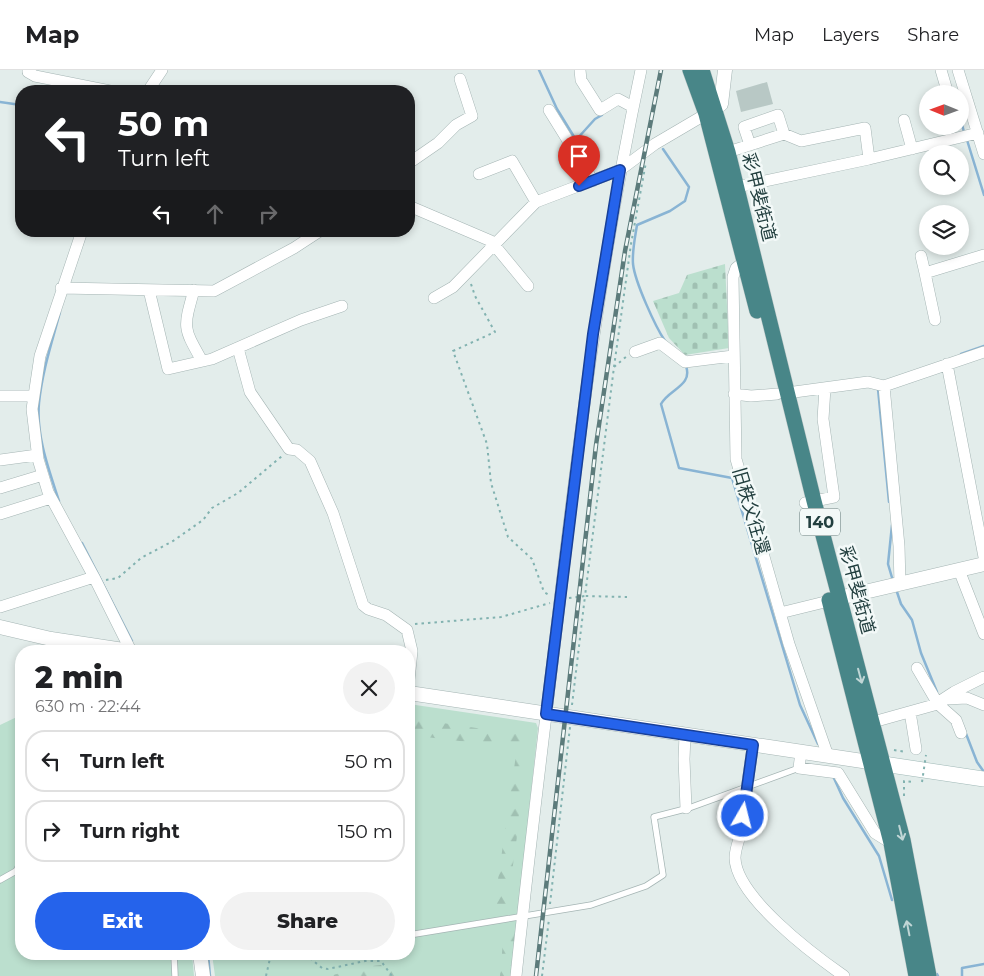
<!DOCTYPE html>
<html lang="en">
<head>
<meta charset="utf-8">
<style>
	body { margin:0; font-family:Montserrat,"Noto Sans JP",sans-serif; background:#f2f2f2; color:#202124; height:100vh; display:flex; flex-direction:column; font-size:19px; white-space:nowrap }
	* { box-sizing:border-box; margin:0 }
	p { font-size:16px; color:#757577 }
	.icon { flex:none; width:28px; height:28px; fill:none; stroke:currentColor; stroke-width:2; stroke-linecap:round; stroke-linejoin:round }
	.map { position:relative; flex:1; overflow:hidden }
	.panel { position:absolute; left:15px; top:575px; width:400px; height:315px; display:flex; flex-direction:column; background:#fff; border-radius:20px; box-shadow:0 2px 8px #0003 }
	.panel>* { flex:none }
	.hud { position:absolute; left:15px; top:15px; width:400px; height:152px; border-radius:20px; box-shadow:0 2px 8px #0003; background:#202124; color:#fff; overflow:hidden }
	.needle { width:32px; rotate:271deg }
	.controls { position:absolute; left:919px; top:15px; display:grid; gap:10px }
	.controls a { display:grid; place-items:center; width:50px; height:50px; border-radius:50%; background:#fff; box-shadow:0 2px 8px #0003; font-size:25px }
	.pin { position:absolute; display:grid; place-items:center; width:42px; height:42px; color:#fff; margin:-51px -21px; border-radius:50% 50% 50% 0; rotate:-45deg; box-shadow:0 0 5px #0007 }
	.pin .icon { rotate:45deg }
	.me { position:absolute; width:55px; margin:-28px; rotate:8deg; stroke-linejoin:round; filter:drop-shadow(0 0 4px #0008) }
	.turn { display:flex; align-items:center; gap:18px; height:105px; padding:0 20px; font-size:22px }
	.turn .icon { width:65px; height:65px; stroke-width:2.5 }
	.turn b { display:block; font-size:35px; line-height:42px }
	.lanes { display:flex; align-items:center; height:48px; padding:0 20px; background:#0003; justify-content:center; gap:25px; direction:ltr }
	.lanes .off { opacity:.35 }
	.round { display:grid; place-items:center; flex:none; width:52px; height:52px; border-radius:26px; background:#f2f2f2 }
	.head { display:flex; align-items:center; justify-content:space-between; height:85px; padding:0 20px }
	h1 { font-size:30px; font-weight:800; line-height:38px }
	.primary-button { display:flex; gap:10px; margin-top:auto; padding:10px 20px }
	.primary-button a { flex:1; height:58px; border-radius:30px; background:#2563eb; color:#fff; font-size:20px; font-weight:800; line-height:58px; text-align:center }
	.primary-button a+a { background:#f2f2f2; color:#202124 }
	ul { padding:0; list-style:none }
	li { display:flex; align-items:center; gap:15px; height:62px; margin:0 10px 8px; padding:0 10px; border:2px solid #e0e0e0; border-radius:20px }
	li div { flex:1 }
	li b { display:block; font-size:19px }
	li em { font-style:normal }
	header { display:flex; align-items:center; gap:30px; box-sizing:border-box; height:70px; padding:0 25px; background:#fff; border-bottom:1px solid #e0e0e0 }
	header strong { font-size:24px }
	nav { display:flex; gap:28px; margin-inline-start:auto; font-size:18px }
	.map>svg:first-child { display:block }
</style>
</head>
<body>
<header>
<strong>Map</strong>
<nav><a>Map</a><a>Layers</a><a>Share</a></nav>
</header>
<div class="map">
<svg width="984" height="906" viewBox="0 0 984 906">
	<defs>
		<pattern id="forest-firs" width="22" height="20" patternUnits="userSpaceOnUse" patternTransform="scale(1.25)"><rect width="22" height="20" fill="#bbdfce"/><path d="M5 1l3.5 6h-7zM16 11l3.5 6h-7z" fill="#a0c0b2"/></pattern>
		<pattern id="cemetery-stones" width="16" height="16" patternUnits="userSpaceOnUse" patternTransform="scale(1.25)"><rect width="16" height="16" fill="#bbdfce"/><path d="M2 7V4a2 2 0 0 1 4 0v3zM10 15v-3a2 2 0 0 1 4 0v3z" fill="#a0c0b2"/></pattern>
	</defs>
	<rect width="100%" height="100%" fill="#e3edeb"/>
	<!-- green -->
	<path fill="#bbdfce" d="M409,634L536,653L538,658L511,906H215L212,884H409Z
		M21,645V884H192L194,906H0V655Z"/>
	<!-- forest -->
	<path fill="url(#forest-firs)" d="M409,648L516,664L524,674L518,759L507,838L494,837L516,685L511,677L409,665Z
		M504,860L515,862L511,906H500Z
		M397,893L408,906H328L372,896Z"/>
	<!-- cemetery -->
	<path fill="url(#cemetery-stones)" d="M725,194L729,278L685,285L669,268L653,231L679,223L687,205Z"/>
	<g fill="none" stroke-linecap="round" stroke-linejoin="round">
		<!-- stream -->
		<path stroke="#89b4d4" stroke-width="2.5" d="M539,0L557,39L576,70L595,49L602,45
			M0,32L21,35
			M960,47L964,62
			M967,70L984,125
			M663,79L689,117L685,131L670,141L637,155C635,168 632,181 633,194C635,212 655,256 665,271
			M961,284L984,276
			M686,296C693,316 669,319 661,334L679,398L732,408L800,635L818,674
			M878,319L889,432
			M59,431C49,400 36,366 39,333C42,302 52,272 60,242
			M892,455L888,494L893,511
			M82,473L132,571
			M896,519L901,534L912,550L921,583L937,622
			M963,656L977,692L984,702
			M833,706L843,728L879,786L892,830
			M208,884L210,906
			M937,904L938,906
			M962,906V898L984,894"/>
	</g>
	<!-- building -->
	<path fill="#b8c8c5" d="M767,12L773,34L741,42L736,21Z"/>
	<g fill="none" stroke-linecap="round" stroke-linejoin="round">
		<!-- service casing -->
		<g stroke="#a5b5b4" stroke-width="7">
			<path id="service" d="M0,810L16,801L21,792
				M409,865L591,835L646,816L663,805L654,747L689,738L799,698
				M174,884L175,906"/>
		</g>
		<!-- minor casing -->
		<g stroke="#a5b5b4" stroke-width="12">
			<path id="minor" d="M28,0V2L35,6L110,21
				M580,0L581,10L600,40L618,29L633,37
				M941,0L948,24
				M958,0L984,84
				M148,21L162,0
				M549,40L593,111
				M904,50L912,79
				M750,75L744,57L778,45L784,64
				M728,82L784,64L801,71L865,58L869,89
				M409,93L438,73L456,55L472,46L460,9
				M479,104L512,91L536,132
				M737,117L869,89L978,63
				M409,136L491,171L528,216
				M82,161L40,286L32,339L38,389L48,422L94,507L131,581
				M921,186L925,203
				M745,191L736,198L733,207L736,389L789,574L828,686
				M61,218L214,221L294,178L320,161
				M149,220L168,299L212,289L301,250L342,236
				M194,220C183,259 183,257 202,291
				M434,228L453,217L536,132L620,100L655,74L706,44
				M935,250L925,203L984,185
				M238,278L250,322L289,379L297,380L310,391L333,443L363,535L368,539L386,545L407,560L412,581L409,610
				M635,282L660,273L685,292L733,286
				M947,294L984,487
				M884,316L899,476L900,514
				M787,323L868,312L884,316L984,282
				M734,324L751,326L777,324
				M0,326H34
				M0,390L37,385
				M0,418L43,405
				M805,433L834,427L823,349L825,318
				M0,444L51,428
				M959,500L984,564
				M0,537L94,507
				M780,543L837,529
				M917,598L938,634L956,650L961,663
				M947,629L967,628L984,635
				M910,642L916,679
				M866,654L934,635L954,622L984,607
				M685,665L684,689L686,738
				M753,675C749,702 745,730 742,758C740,768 735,778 735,788C736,827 814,885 844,906
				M801,682L799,698L838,703L875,763L891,773
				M516,906C528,792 542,678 556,563C578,375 601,186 641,0"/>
		</g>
		<!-- tertiary casing -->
		<g stroke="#a5b5b4" stroke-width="15">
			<path id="tertiary" d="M707,44L721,34L725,0
				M839,528L984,494
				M0,557L51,569L130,581
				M409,623L869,692
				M200,884L203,906"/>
		</g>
		<!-- secondary casing -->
		<g stroke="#a0b9b7" stroke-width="16">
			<path id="secondary" d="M870,692L984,709"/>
		</g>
		<!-- trunk casing -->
		<g stroke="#c1c9c9" stroke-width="16">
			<path id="trunk" d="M690,0L706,44L757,241
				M702,0L728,82L814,431L903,770L929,906
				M829,530L891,773L916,906"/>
		</g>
		<!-- path -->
		<path stroke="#82b2b0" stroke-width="2" stroke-dasharray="2.5 4" stroke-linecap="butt" d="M471,214L475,226L495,262L453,281L487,374L491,413L508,467L532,489L544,522L551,526
			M614,297L631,174L646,92
			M106,510L118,508L141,488L173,471L203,450L212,438L238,423L282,386
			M569,528L585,526L614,297L627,286
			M415,554L501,547L550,533
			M572,635L585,526L627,527
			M894,680L906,682
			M904,726V711L914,712
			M550,834L570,657
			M305,884L322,898L328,899L365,891H381L392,906
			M266,906L271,884
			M542,906L549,849"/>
		<!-- service -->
		<use href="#service" stroke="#fff" stroke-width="5.5"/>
		<!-- minor -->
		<use href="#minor" stroke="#fff" stroke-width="11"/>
		<!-- tertiary -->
		<use href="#tertiary" stroke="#fff" stroke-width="14"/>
		<!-- secondary -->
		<use href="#secondary" stroke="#fff" stroke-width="15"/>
		<!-- trunk -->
		<use href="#trunk" stroke="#488688" stroke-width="15"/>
		<!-- rail casing -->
		<g stroke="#5c7b7b" stroke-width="4.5">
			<path id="rail" d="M536,906L596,375L625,181L661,0"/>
		</g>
		<!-- rail -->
		<use href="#rail" stroke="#f3f9f8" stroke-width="2.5" stroke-dasharray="8" stroke-linecap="butt"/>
		<!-- path-bridge -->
		<path stroke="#82b2b0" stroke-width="2" stroke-dasharray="2.5 4" stroke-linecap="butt" d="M922,712L926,685"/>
	</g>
	<!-- one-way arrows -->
	<defs><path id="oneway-shaft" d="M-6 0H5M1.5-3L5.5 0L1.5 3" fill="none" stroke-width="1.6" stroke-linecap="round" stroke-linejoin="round" transform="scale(1.25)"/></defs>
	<g stroke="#c0d6d6">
		<use href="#oneway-shaft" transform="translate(860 606) rotate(75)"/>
		<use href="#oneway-shaft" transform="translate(901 763) rotate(76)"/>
		<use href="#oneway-shaft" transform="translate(908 858) rotate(-101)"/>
	</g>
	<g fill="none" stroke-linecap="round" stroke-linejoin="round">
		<!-- route casing -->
		<g stroke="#184099" stroke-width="12">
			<path id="route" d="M579,116L620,100L593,264L546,644L753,675L743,746"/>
		</g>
		<!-- route -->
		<use href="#route" stroke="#2563eb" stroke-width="9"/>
	</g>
	<g text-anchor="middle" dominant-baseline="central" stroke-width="5" stroke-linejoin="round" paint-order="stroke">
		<!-- shield labels -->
		<rect fill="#f3f9f8" stroke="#617776" stroke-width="1" x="800" y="438.5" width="40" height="27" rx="4"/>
		<g font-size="16" font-weight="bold" fill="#223f3f">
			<text x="820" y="452">140</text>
		</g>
		<!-- street labels -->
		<g font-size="18" fill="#223f3f" stroke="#f3f9f8">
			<text transform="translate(759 127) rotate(76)">彩甲斐街道</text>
			<text transform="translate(751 441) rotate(74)">旧秩父往還</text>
			<text transform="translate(857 520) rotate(75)">彩甲斐街道</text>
		</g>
	</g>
</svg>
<div class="controls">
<a><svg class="needle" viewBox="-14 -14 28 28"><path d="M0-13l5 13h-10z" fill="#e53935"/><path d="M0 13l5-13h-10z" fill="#757577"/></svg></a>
<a><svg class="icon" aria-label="search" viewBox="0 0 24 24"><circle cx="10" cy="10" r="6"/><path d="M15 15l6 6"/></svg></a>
<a><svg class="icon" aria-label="layers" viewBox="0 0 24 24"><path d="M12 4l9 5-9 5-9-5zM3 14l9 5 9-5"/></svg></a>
</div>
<div class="pin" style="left:579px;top:116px;background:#d93025"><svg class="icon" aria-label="arrive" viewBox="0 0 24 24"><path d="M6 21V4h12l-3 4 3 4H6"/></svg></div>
<svg class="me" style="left:743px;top:746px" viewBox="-20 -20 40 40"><circle r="17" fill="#2563eb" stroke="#fff" stroke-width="3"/><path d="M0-11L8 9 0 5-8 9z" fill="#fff"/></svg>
<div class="hud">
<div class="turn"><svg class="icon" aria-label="left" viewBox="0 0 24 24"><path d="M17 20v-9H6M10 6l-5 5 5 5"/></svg><div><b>50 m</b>Turn left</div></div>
<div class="lanes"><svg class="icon" aria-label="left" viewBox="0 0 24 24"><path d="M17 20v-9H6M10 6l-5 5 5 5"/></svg><svg class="icon off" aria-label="ahead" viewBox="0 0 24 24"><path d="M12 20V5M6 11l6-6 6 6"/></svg><svg class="icon off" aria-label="right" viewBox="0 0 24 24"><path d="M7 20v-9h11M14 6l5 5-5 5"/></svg></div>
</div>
<section class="panel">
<div class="head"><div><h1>2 min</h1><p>630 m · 22:44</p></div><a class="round"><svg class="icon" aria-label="close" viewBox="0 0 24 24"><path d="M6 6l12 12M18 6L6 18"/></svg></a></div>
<ul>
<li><svg class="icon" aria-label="left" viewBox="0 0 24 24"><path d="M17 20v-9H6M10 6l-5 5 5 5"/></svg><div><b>Turn left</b></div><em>50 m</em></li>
<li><svg class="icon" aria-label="right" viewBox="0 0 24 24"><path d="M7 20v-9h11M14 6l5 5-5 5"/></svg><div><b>Turn right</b></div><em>150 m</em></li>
</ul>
<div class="primary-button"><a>Exit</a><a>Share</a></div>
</section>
</div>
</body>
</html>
